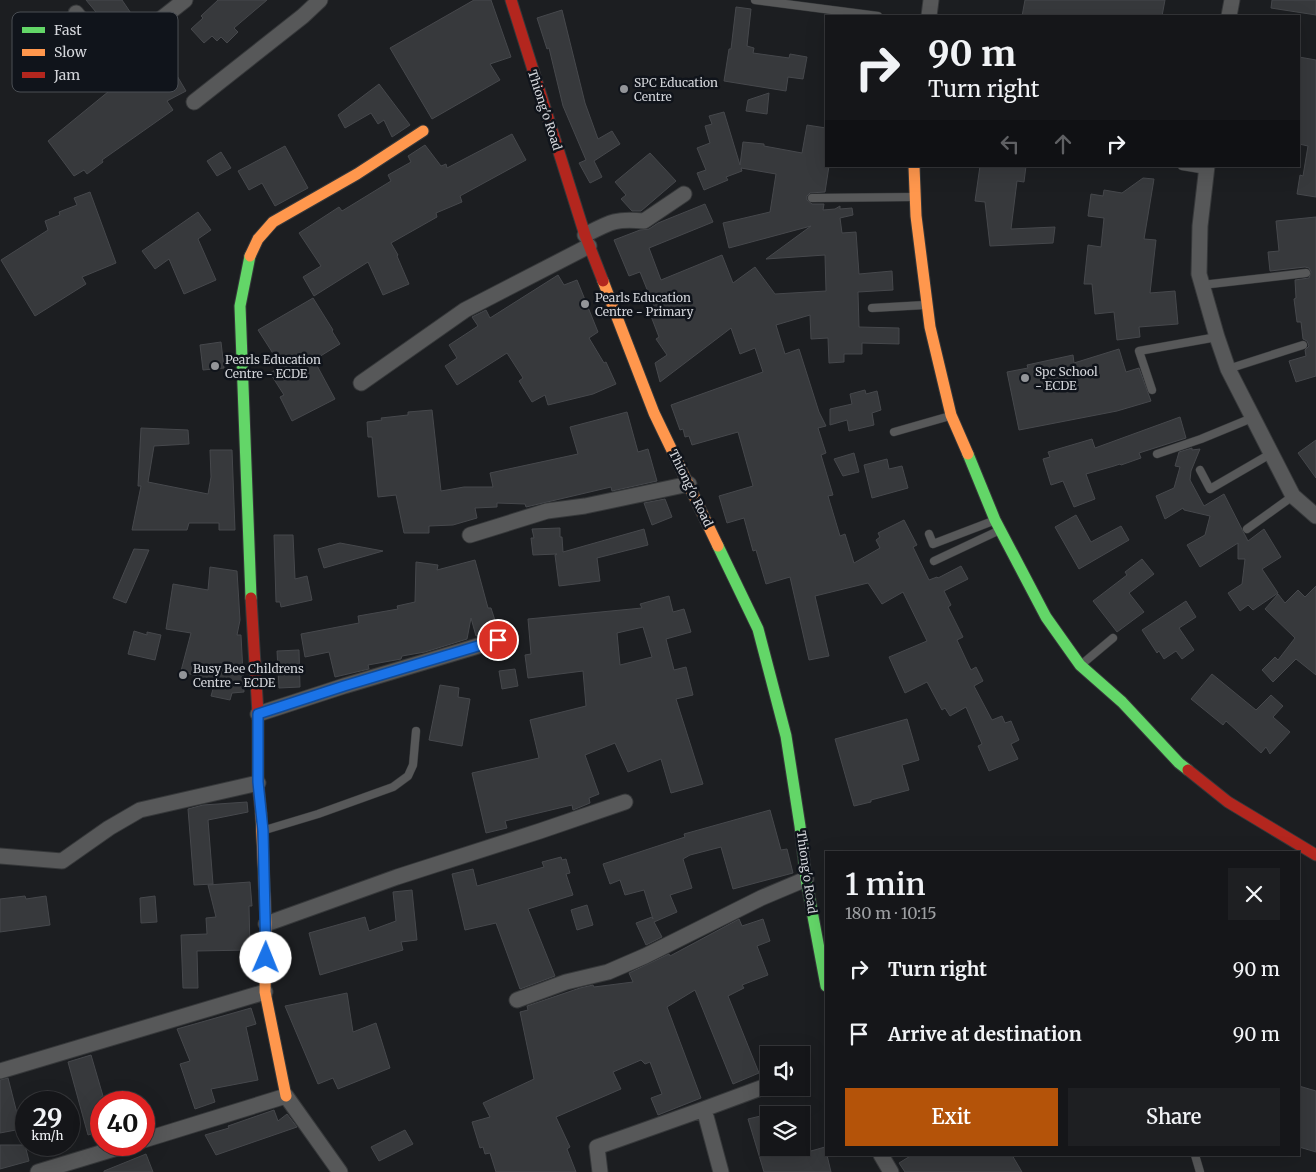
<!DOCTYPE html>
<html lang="en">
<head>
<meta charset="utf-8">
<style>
	body { margin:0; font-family:Merriweather,serif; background:#1e1f22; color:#f1f3f6; height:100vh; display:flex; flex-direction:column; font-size:19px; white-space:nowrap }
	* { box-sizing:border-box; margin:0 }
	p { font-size:16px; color:#9d9fa2 }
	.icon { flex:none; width:28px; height:28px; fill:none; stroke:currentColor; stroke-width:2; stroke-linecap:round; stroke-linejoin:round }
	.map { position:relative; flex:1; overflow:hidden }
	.side { position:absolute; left:825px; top:851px; width:475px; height:305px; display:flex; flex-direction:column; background:#151619; border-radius:0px; box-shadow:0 5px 20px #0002,0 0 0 1px #343538 }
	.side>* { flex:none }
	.hud { position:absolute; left:825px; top:15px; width:475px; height:152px; border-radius:0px; box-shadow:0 5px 20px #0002,0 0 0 1px #343538; background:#151619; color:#f1f3f6; overflow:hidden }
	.fabs { position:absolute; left:760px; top:1046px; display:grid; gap:10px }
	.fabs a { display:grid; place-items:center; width:50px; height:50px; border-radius:0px; background:#151619; box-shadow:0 5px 20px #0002,0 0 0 1px #343538; font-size:25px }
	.speed { position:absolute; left:15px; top:1091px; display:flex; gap:10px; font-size:25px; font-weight:700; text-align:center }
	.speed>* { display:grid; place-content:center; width:65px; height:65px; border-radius:50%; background:#151619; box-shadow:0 5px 20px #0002,0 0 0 1px #343538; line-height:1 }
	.speed small { font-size:12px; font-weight:400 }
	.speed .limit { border:8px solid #d22; background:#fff; color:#111 }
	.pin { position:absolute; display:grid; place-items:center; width:42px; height:42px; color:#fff; margin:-21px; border:2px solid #fff; border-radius:50%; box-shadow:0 1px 5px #0007 }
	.me { position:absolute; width:55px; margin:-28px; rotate:1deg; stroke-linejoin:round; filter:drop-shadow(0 0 4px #0008) }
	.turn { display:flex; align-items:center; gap:18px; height:105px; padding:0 20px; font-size:22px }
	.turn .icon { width:65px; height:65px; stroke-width:2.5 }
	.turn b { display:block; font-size:35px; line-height:42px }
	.lanes { display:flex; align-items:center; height:48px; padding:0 20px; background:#0003; justify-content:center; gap:25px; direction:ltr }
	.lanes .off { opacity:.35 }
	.round { display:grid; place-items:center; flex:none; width:52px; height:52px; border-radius:0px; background:#1e1f22 }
	.overview { display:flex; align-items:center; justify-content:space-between; height:85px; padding:0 20px }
	h1 { font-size:30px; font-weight:600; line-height:38px }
	.action { display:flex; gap:10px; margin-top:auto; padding:10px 20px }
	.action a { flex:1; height:58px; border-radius:0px; background:#b45309; color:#fff; font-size:20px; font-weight:600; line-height:58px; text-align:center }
	.action a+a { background:#1e1f22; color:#f1f3f6 }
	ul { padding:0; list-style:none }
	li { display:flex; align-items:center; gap:15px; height:65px; padding:0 20px }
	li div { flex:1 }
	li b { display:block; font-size:19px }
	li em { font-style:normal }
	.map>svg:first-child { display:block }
</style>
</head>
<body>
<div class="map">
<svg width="1316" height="1172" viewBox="0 0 1316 1172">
	<rect width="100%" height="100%" fill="#1c1e21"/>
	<!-- building -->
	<path fill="#37393c" stroke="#46484c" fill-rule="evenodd" d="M86,0H122L139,25L119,40Z
		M218,0H267L234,28L238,32L227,43L221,37L217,41L212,36L204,43L191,29L203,18L201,16Z
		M474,0H491L511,57L490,64L500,80L432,119L390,48Z
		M1025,0H1165L1162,16H1022Z
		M1272,0H1316V15L1271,8Z
		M736,7L751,9L747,46L754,48L753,53L789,58L790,54L807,57L803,79L788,77L786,91L724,81L729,49H731Z
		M562,10L585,103L598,139L612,131L620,144L594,161L602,177L590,183L579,163L586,160L563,106L549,48L547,49L537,18Z
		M1299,57L1316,60V197L1297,194L1300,175L1303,176L1308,146L1299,144Z
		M140,64L155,85L176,74L186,91L167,101L173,110L102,160L103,162L87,174L84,170L74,176L48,141L114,87L113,85Z
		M379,84L410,125L392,137L384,120L378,124L371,113L345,128L338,115Z
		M769,93L767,114L746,111L748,100Z
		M724,112L740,165L743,142L764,144V146L802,153L807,125L826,128V166H829L825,192L810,193L807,196V200L812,204H824L823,210L835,209L840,206V209L852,208L853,215L840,218L842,233L856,232L859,274L892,271L893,290L858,292L859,327L899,328V344L862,343V354H844V362L829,363L828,338L811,339L810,315L776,325L785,354L799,349L819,412L826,426L818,428L826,453L821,455L833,495L828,496L840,536L845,534L854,563L880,548L876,540L880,537L878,533L904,520L917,545L913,547L929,580L937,577L938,578L961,566L968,579L944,591L951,605L948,607L963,637L957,640L971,670L976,667L983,681L974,686L992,720L1002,716L1005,723L1011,721L1019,740L1011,744L1018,759L989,771L978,746L982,744L966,707L950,716L945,708L942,710L927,682L905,693L889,657L927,641L903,592L882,604L868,583L815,596L829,656L809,660L790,577L766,584L756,550L753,551L744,518L727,523L719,496L753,486L738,432L692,445L689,436L685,437L683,429L680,430L671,405L763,372L755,348L740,354L731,328L660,382L655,363L667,355L656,339L659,337L649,311L655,309L640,272L629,276L614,240L640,230L649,229L658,223L705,204L713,222L649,248L661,280L722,255L733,283L755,267L775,294L826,291L825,255L766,259L811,226L729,248L723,223L770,212L776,174L741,168L742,171L726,177L728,180L704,190L697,173L706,170L697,148L710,143L705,126L712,124L709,116Z
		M512,134L526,160L460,196L462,202L436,213L437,217L391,243L398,255L397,256L409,284L383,295L368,262L314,296L303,277L321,266L299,233L339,207L342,211L391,181L388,175L411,162L408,156L425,145L441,166L446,164L447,168Z
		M285,146L308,188L275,206L262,183L249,190L238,171Z
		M221,152L231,168L217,176L207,161Z
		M650,153L676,181L641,211H632L621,199L626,195L615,182Z
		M980,166H1026L1024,182L1017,181L1011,229L1055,227L1053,243L990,246L985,202L975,201Z
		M1143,178L1154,179L1144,239L1156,240L1150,293L1175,291L1178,324L1139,327L1140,337L1117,340L1114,312L1095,314L1092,284H1084L1088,245L1101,247L1104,218L1088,216L1091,194L1103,196L1104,190L1122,193Z
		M90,192L116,263L82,277L86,284L35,316L1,260L48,230L45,221L60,215L59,212L77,205L74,198Z
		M198,212L211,230L198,239L216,280L184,294L169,259L155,269L142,251Z
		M1316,217V376L1296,382L1289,361L1306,356L1305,350L1309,346L1307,341L1303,339L1301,322H1297L1294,299L1296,298L1295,280L1309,278L1311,272L1309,268L1305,267L1270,271L1268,252L1279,251L1276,221Z
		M558,275L564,285L577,280L598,332L589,338L604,363L606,362L616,384L593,394L548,405L545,395L532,402L519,381L523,378L507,353L457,385L445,366L457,358L449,345L478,326L472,317L486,310L490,318Z
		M313,298L333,330L332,331L340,344L314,360L335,399L292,421L280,397L284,395L270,373L281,366L258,330Z
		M221,342L224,368L203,370L200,345Z
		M1119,349L1126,372L1139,368L1151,401L1117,411L1019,430L1007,372L1028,368L1027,365L1073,355L1074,363Z
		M865,390L866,394L877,391L881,410L872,413L874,425L849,431L847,420L830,425V409L852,404L850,394Z
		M432,410L441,491L464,487H493L490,473L578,454L570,427L627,412L638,452L648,449L657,481L612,491L611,487L526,507L525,504L497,503V507L475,508L477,518L453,525L429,526V533H404L396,495L378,497L372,437H368L367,422L382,420L381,418L408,415V412Z
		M1180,417L1186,438L1139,453L1141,458L1121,465L1120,464L1114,466L1086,474L1095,499L1074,507L1063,481L1051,485L1043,459L1050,457L1048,452L1092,439L1095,448Z
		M141,428L188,430L189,444L154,446L148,482L208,494L211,477L210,450H232L235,530H219V523H189L187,530H132L141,486H138Z
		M1316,440V478L1298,453Z
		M1192,448V450L1200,449L1191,471L1190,480L1204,506L1224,494L1248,541L1264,529L1281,557L1262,569L1278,593L1253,610L1248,605L1240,611L1228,593L1242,584L1245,559H1238V543L1200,567L1187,545L1205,535L1210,516L1184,510L1183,508L1165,519L1156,496L1174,488L1180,467L1175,466L1179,452Z
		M854,453L859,472L843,476L834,459Z
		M887,459L889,469L902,466L908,488L872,498L864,465Z
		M665,499L672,517L652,525L644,503Z
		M1076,515L1091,542L1121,526L1129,540L1079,569L1055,527Z
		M560,528V537H562L563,552L644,529L648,545L597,558L600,581L559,586L555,555L557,554L533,555L531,538H534L532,529Z
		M274,535H293L295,579L307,576L312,600L281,607L280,602H276Z
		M340,543L383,551L324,568L318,549Z
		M134,549L149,550L126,603L113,598Z
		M1142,559L1154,574L1129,593L1144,612L1117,632L1093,601L1127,575L1125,572Z
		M475,560L488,608H491L498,630L476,636L471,618L467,639L425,652L402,656L401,659L368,665L369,669L335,677L329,652L305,657L301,634L359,623L358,616L398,609L397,606L415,602L416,562L438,565L437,570Z
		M210,567L237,571L240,620L237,635H241L244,692L232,693L230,700L211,696L213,689L204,686L205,679L181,671L191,633L166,629L173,584L208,590Z
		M1316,586V675L1296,659L1273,682L1262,670L1275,657L1278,660L1295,638L1265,609L1278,594L1285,603L1298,590L1305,597Z
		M669,596L673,612L684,609L691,632L666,639L674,670L686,667L693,695L676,699L703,784L671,793L661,759L628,772L615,743L585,755L599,794L589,798L590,803L573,810L572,805L505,821L507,828L486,833L472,773L539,758L530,720L586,706L583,671L528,678L525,655L531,654L528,619L642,608L640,604ZM643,627L652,657L620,665L617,633Z
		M1186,601L1196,617L1179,628L1194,650L1182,659L1176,651L1164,659L1159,651L1157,653L1142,630Z
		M134,631L147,635V632L161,635L155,660L128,654Z
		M299,650L300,687L279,688L277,651Z
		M515,669L518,686L502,689L499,671Z
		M1212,674L1256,710L1271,695L1283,706L1273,717L1290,732L1270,754L1266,747L1261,753L1226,721L1223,725L1191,699Z
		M440,685L459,688L458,697L470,699L462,746L429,740Z
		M907,719L919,760L902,765L909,790L871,800V802L854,806L835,739Z
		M247,802L248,812L208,820L213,884L194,885L188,809L203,805Z
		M770,810L781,850L787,849L793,873L733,889L721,847L690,855L683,859L692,888L670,895L677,912L654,922L662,937L646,945L636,923L652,917L653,919L644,890L625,895L620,880L610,884L603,864L685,837L684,834Z
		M561,857L562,860L566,859L570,873L566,874L573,895L528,909L555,976L520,989L496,923L465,930L452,874L473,869L477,886L544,867L542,862Z
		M250,882L252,906H249L250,950L197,951L198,988H183L181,935L207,934L206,918L216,917L208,885Z
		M412,890L417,940L401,942L403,950L320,975L309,933L365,917L369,931L396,921L393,892Z
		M25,896L26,899L46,896L50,925L0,932V899Z
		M155,896L157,922L141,923L140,898Z
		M587,905L593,925L577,930L571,910Z
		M739,919L742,926L763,919L770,941L757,946L768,975L742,985L744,988L728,996L759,1073L733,1084L695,990L667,1007L701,1098L658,1115L651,1098L662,1094L650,1062L645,1064L641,1060L613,1072L621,1089L556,1117L570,1147L567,1149L576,1172H496L490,1153L485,1154L483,1147L480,1148L472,1122L490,1117L483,1103L534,1079L520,1012L528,1010L527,1006L580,988L593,985L594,987L633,982L629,973L669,954L670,956Z
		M347,993L353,1032L376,1023L390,1068L338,1089L333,1078L318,1084L285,1006Z
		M251,1008L256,1024L246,1027L258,1080L211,1089L215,1102L195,1109L180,1064L190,1061L177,1029Z
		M91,1055L103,1096L101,1097V1131L88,1135L68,1062Z
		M8,1078L21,1129L0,1133V1080Z
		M1299,1086L1316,1091V1152L1299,1147Z
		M274,1110L278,1121L287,1114L297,1127L216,1155L205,1135L229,1128L228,1126Z
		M769,1114V1148H810L811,1151L825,1147L831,1172H764L748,1119Z
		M405,1130L413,1144L379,1161L371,1147Z
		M0,1145H25L29,1161L0,1169Z
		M146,1154L153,1172H104V1171Z
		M912,1155H1012L1022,1172H905L899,1163Z"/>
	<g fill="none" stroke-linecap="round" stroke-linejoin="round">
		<!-- lane casing -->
		<g stroke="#36383a" stroke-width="9">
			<path id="lane" d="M755,0L878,16
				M1182,166L1206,170
				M812,198L913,197
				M1202,285L1306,273
				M872,308L925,305
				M1228,369L1303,345
				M1152,390L1139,351L1217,337
				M894,432L950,416
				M1157,454L1201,439L1252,418
				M1200,470L1210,489L1272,453
				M1247,529L1293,496
				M929,534L933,544L993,521
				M934,561L1000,530
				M1082,664L1113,638
				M265,830L318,814L393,787L408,776L413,765L416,731
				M1195,1155L1200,1172"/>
		</g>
		<!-- street casing -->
		<g stroke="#36383a" stroke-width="17">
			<path id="street" d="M76,13L103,47L119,52L185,0
				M929,16L931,0
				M1229,16L1232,0
				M194,102L303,16L320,0
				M1207,166L1200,226L1199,274L1217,337L1228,369L1293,496L1316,516
				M585,235C610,222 616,218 644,221L684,194
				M361,383L465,310L589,246
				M470,535L547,511L585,506L689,484
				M258,714L344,686L498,640
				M0,856L62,861L109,828L140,810L258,783
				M266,924L397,877L540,831L625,802
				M517,1000L566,982L608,972L645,956L761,898L806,879
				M0,1071L265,992
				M704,1109L769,1085
				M144,1140L286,1096L340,1172
				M881,1155L891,1172
				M38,1172L127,1145
				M600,1172L597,1147L704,1109L721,1172"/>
		</g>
		<!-- fast casing -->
		<g stroke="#36383a" stroke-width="13">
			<path id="fast" d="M250,256L240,306L251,598
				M968,454L995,520L1046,617L1080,665L1122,702L1179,763L1188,770
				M718,546L758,629L786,736L800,826L806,879L826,986"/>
		</g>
		<!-- slow casing -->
		<g stroke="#36383a" stroke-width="13">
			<path id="slow" d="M914,166L916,216L930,327L951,415L968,454
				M250,256L258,239L273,222L357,174L423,131
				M603,281L654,413L718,546
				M261,813L266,924L265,992L286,1096"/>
		</g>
		<!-- jam casing -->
		<g stroke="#36383a" stroke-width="13">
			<path id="jam" d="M511,0L585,235L603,281
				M251,598L258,714V783L261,813
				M1188,770L1228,802L1316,855"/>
		</g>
		<!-- lane -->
		<use href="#lane" stroke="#575859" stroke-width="8"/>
		<!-- street -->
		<use href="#street" stroke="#575859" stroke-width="15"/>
		<!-- fast -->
		<use href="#fast" stroke="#63d668" stroke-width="11"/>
		<!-- slow -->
		<use href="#slow" stroke="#ff974d" stroke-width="11"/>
		<!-- jam -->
		<use href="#jam" stroke="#b3261e" stroke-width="11"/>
	</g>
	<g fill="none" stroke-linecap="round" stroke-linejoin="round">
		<!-- route casing -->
		<g stroke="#114b97" stroke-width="12">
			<path id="route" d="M266,958L263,831L258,782V714L344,686L498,640"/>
		</g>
		<!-- route -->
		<use href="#route" stroke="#1a73e8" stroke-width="9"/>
	</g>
	<!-- markers -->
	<g fill="#939599" stroke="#10141b" stroke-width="2">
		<circle cx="624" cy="89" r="5"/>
		<circle cx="585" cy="304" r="5"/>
		<circle cx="215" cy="366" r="5"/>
		<circle cx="1025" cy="378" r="5"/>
		<circle cx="183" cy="675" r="5"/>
	</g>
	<g text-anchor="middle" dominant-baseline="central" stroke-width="5" stroke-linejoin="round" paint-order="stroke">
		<!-- poi labels -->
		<g font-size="12" fill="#d3d5da" stroke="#10141b" text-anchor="start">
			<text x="634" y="82">SPC Education<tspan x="634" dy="14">Centre</tspan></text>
			<text x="595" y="297">Pearls Education<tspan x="595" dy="14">Centre - Primary</tspan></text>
			<text x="225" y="359">Pearls Education<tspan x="225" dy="14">Centre - ECDE</tspan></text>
			<text x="1035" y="371">Spc School<tspan x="1035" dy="14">- ECDE</tspan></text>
			<text x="193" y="668">Busy Bee Childrens<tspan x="193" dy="14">Centre - ECDE</tspan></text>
		</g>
		<!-- street labels -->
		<g font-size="12" fill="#d3d5da" stroke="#10141b">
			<text transform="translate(545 110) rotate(72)">Thiong'o Road</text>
			<text transform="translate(691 488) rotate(64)">Thiong'o Road</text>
			<text transform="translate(807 872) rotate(82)">Thiong'o Road</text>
		</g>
	</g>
	<!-- legend -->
	<rect x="12" y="12" width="166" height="80" rx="8" fill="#10141b" stroke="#4a4e54" stroke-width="1"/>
	<rect x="22" y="27" width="23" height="6" fill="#63d668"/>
	<rect x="22" y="49" width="23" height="7" fill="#ff974d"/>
	<rect x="22" y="72" width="23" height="6" fill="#b3261e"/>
	<g font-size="14" fill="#d3d5da">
		<text x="54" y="35">Fast</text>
		<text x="54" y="57">Slow</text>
		<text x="54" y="80">Jam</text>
	</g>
</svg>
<div class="fabs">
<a><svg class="icon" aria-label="sound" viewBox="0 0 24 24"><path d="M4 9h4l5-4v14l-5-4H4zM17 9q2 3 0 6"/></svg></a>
<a><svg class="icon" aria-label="layers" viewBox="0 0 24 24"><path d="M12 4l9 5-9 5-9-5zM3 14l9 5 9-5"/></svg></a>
</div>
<div class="speed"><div>29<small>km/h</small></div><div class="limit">40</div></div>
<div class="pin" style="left:498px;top:640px;background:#d93025"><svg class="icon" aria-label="arrive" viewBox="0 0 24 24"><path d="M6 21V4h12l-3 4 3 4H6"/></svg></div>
<svg class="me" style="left:266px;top:958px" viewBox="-20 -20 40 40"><circle r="19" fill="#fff"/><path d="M0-13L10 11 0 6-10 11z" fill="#1a73e8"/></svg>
<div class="hud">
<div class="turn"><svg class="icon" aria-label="right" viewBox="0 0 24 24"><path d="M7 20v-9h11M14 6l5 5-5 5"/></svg><div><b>90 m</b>Turn right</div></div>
<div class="lanes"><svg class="icon off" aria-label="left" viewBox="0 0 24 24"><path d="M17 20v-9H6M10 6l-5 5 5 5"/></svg><svg class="icon off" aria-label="ahead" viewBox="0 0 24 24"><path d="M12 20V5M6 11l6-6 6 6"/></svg><svg class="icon" aria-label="right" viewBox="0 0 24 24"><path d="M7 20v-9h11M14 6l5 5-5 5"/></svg></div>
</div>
<section class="side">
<div class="overview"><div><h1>1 min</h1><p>180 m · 10:15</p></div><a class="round"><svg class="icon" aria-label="close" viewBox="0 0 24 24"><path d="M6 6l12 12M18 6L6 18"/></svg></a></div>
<ul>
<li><svg class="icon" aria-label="right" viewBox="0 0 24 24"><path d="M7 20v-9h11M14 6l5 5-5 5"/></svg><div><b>Turn right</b></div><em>90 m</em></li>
<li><svg class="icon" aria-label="arrive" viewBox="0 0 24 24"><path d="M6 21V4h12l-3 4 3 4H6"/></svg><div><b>Arrive at destination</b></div><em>90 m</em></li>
</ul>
<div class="action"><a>Exit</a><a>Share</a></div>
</section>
</div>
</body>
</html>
